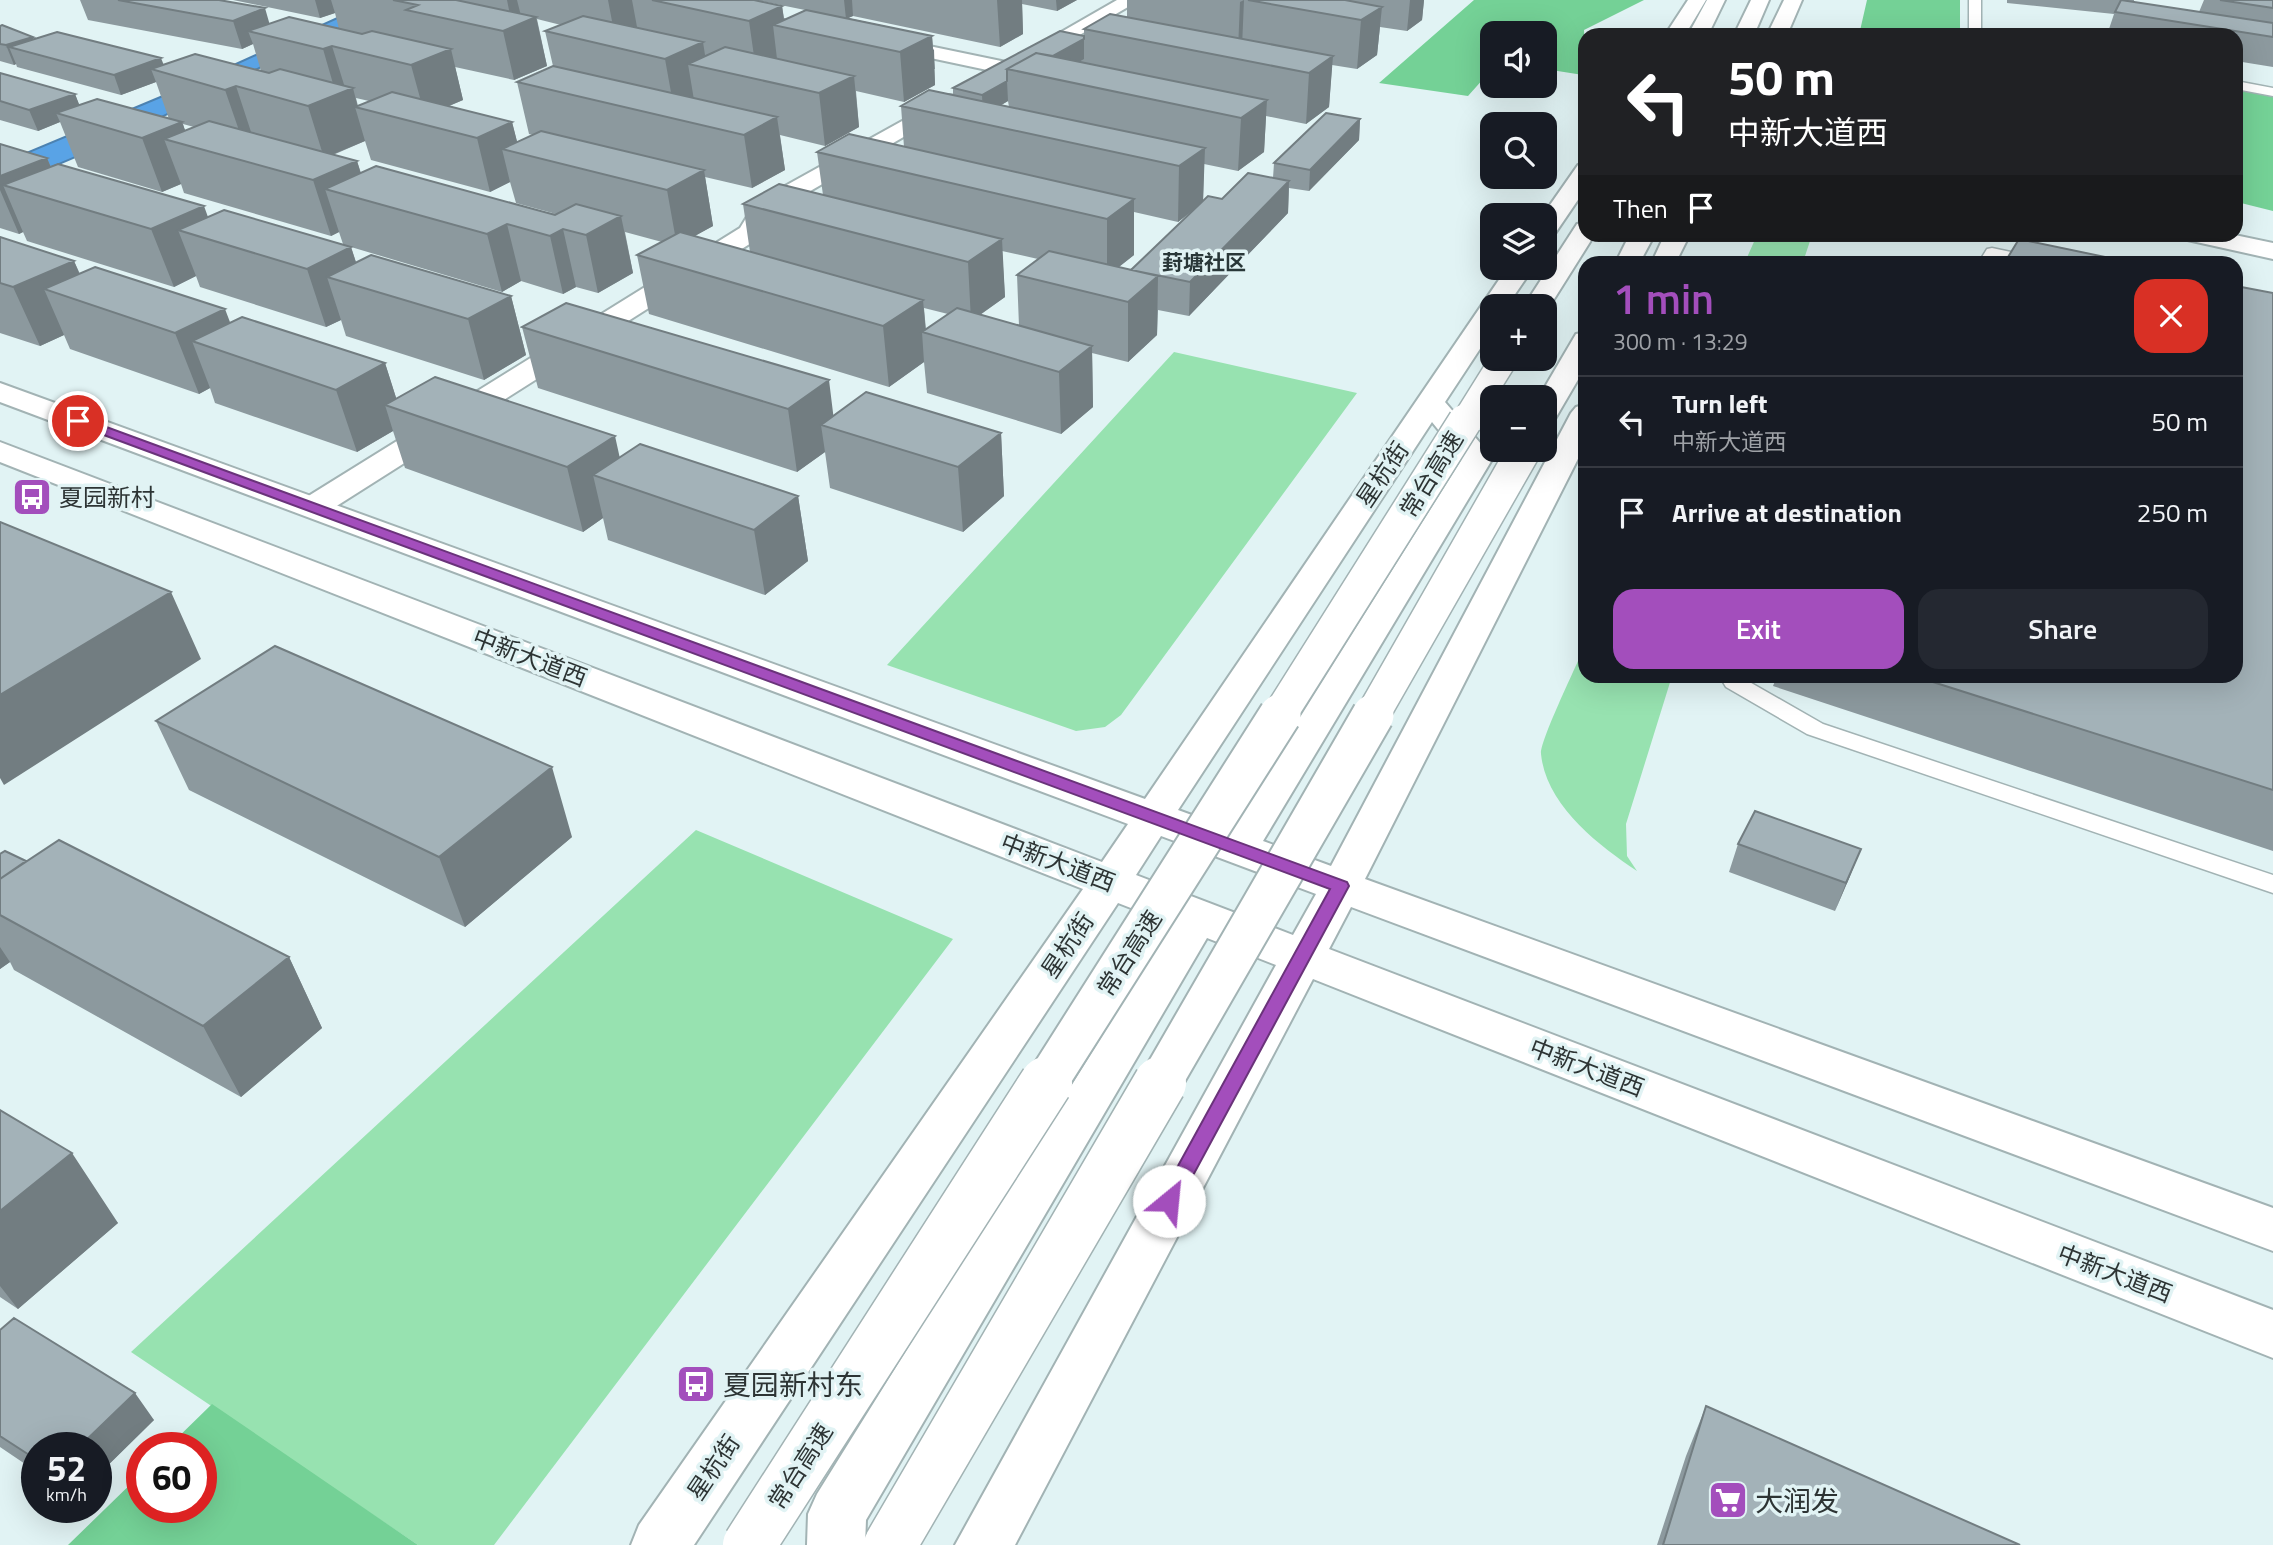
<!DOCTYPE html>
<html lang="en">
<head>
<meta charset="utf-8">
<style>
	body { margin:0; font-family:"Titillium Web","Noto Sans SC",sans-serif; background:#242831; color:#f1f3f6; height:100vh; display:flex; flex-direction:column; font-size:26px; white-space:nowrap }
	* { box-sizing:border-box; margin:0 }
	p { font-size:23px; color:#9ea1a6 }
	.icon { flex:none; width:38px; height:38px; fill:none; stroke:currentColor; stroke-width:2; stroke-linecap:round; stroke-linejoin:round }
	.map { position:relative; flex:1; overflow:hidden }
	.sheet { position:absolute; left:1578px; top:256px; width:665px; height:427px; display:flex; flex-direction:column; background:#171b24; border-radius:21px; box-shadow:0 7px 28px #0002 }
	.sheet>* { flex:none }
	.hud { position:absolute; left:1578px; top:28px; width:665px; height:214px; border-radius:21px; box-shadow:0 7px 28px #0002; background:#202124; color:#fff; overflow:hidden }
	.buttons { position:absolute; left:1480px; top:21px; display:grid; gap:14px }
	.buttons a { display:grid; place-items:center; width:77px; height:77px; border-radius:14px; background:#171b24; box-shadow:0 7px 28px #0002; font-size:35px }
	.speed { position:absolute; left:21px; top:1432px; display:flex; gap:14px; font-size:35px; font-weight:700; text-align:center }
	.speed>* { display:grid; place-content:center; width:91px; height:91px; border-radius:50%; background:#171b24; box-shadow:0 7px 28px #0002; line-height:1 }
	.speed small { font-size:18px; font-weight:400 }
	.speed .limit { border:10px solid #d22; background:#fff; color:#111 }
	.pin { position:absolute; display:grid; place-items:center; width:60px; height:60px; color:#fff; margin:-30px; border:4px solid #fff; border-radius:50%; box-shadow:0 2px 7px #0007 }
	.me { position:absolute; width:77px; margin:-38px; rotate:28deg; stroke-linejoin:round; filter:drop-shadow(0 0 5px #0008) }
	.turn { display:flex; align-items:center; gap:24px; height:147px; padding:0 35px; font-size:32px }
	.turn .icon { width:91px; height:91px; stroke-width:2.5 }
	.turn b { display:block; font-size:49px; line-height:60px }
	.then { display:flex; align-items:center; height:66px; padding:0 35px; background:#0003; gap:14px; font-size:26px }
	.round { display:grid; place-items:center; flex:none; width:74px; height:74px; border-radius:21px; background:#242831 }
	.summary { display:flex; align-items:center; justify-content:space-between; height:119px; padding:0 35px }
	h1 { font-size:42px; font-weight:600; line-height:52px; color:#a34ebc }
	.action { display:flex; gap:14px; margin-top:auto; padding:14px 35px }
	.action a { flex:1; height:80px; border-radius:21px; background:#a34ebc; color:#fff; font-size:28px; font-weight:600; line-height:80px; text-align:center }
	.action a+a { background:#242831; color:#f1f3f6 }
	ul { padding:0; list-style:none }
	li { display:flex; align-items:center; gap:21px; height:91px; padding:0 35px; border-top:2px solid #363941 }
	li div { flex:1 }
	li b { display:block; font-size:26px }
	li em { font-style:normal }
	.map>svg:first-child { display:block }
</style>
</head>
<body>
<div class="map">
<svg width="2273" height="1545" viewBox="0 0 2273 1545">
	<rect width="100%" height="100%" fill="#e1f3f4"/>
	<!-- green -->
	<path fill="#97e2b0" d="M1757,235V234L1812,235L1803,262H1745Z
		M1174,352L1357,393L1121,715L1105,727L1076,731L887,665Z
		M1585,645L1586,676H1672L1626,824L1627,856L1637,871C1598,845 1546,805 1541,754C1540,740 1578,663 1585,645Z
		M696,830L953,939L494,1545H418L131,1352Z"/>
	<!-- forest -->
	<path fill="#74d196" d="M1474,0H1644L1584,30L1586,70L1583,75L1545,69V33H1493V68L1468,96L1379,83Z
		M1867,0H1960V35H1859Z
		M2237,89L2273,96V211L2237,202Z
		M212,1404L418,1545H68L142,1473V1507H201V1447H168Z"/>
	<!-- water -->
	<path fill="#59a3e6" stroke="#4c82b1" stroke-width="2" d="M377,0H400C271,57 149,131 16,181L0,164L194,83Z"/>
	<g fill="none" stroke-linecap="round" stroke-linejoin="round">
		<!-- lane casing -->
		<g stroke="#a2b3b4" stroke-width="3">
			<path id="lane" d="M1969,0H1981V35H1969Z
				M2236,81L2273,88V96L2236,89Z
				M1992,248L2044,259L2047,262H2020L1996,257L1993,262H1979L1987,249Z
				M1728,676H1748L1746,680L1823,724L2273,875V893L1807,734L1726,687L1723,682Z"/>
		</g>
		<!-- street casing -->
		<g stroke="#a2b3b4" stroke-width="4">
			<path id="street" d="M1117,0H1140L1033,62H1019L1016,58Z
				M881,36L1006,62L1016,68L1006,74L874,46L871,42Z
				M949,95L957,96L960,101L957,106L774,212L759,238L324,514L313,517L302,514L297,507L302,500L740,228L756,202Z"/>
		</g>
		<!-- secondary casing -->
		<g stroke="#a2b3b4" stroke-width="4">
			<path id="secondary" d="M2180,234H2230L2273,243V259L2183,239Z"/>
		</g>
		<!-- primary casing -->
		<g stroke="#a2b3b4" stroke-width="4">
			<path id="primary" d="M1688,0H1706L1685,35H1665Z
				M1784,0H1802L1787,35H1767Z
				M1586,163V188L1554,235L1545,237L1543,215L1578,165Z
				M1665,234H1690L1676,262H1652Z
				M1507,268H1533L1507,306H1493V329L1445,402L1493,458L1263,841L1331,866L1571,413L1576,407L1586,404V443L1365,879L2273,1208V1251L1351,907L1329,949L2273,1310V1358L1313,979L1015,1545H955L1276,965L1207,938L866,1520L865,1545H807L808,1514L817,1494L1172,924L1118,903L694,1545H631L639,1525L1083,889L0,462V442L1102,862L1128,824L0,402V383L1145,799ZM1432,422L1462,459L1230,829L1178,810ZM1161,836L1316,894L1293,935L1136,875Z"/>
		</g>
		<!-- highway casing -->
		<g stroke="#a2b3b4" stroke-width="4">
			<path id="highway" d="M1707,0H1725L1708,35H1688Z
				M1751,0H1769L1754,35H1734Z
				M1586,222V234H1595L1546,312L1545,306H1524L1577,224Z
				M1630,234H1655L1640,262H1616Z
				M1586,332V366L1555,419L1545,422V397H1539L1576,334Z"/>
		</g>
		<!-- lane -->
		<use href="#lane" fill="#fff" fill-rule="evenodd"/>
		<!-- street -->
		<use href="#street" fill="#fff" fill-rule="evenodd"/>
		<!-- secondary -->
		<use href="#secondary" fill="#fff" fill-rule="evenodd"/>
		<!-- primary -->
		<use href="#primary" fill="#fff" fill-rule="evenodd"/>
		<!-- highway -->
		<use href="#highway" fill="#fff" fill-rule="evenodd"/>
		<!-- highway-bridge-far3 casing -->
		<g stroke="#a2b3b4" stroke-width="29" stroke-linecap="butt">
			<path id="highway-bridge-far3" d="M1464,423L1504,359"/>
		</g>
		<!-- highway-bridge-far2 casing -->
		<g stroke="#a2b3b4" stroke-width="36" stroke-linecap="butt">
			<path id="highway-bridge-far2" d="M1279,716L1465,421
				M1372,716L1524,450"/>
		</g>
		<!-- highway-bridge-far1 casing -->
		<g stroke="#a2b3b4" stroke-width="45" stroke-linecap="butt">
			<path id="highway-bridge-far1" d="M1045,1085L1280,715
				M1159,1085L1373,715"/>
		</g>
		<!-- highway-bridge casing -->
		<g stroke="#a2b3b4" stroke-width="55" stroke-linecap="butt">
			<path id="highway-bridge" d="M749,1545L1046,1083
				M890,1545L1160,1083"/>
		</g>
		<!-- highway-bridge-far3 -->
		<use href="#highway-bridge-far3" stroke="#fff" stroke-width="26"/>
		<!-- highway-bridge-far2 -->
		<use href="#highway-bridge-far2" stroke="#fff" stroke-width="33"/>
		<!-- highway-bridge-far1 -->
		<use href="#highway-bridge-far1" stroke="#fff" stroke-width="41"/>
		<!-- highway-bridge -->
		<use href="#highway-bridge" stroke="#fff" stroke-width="52"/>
	</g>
	<!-- wall -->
	<path fill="#8c999e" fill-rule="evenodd" d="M80,0H219L269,24L339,29L335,13L320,18L233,0H754L782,6L784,18L787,19L805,10L756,0H1077L1057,11L1022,4L1023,34L1000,47L853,16L848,18L932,36L935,69H934L935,85L904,102L856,91L859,127L825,146L780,135L785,170L752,188L705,177L713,226L694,236L750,252L743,204L823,195L817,152L904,147L901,106L953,95V88L1084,36V29L1127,17V0H1424L1422,20L1407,31L1380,27L1377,55L1357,69L1332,65L1329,107L1306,124L1266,116L1264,152L1238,171L1204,164L1203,201L1222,199L1273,178L1274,163L1360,119L1359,140L1309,191L1289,188L1288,213L1189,316L1158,310L1157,335L1128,362L1092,353L1093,407L1061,434L927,393L924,362L889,387L649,314L637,255L662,242L625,232L633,273L598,293L576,287L563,294L521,281L502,292L351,247L356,262L511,296L526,355L484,380L346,336L341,320L326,327L200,287L196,276L174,287L27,241L23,232L19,234L0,228V144L47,158L51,167L208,217L343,244L339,232L331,236L184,193L181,184L162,192L78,167L60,122L38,131L0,120V73L75,94L79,105L169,119L156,82L121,95L17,67L16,64L14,65L0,61V26L34,39L164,65L261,71L253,44L242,49L88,20ZM537,19L561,25L545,31L553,66L517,82L529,134L533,135L517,142L512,122L449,106L463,100L455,67L514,80L547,66ZM356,98L369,101L358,106ZM1008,101L1009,107L1001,105ZM183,124L194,127L185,131ZM365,141L371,160L490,192L510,182L516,203L556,214L361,173L357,161L333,155ZM1195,209L1131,270L1119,267L1134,255V212L1178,222ZM1002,251L1038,259L1017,275L1019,326L980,315L1005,297ZM924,308L948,314L926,330Z
		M2007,0H2134V2L2199,12L2204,0H2273V67L2236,61V35H2107L2114,14L2007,3Z
		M0,237L74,261L80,274L230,323L385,363L396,398L620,457L798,496L808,561L765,595L608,540L603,518L583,532L405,468L393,431L357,452L215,403L210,388L199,394L70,349L64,335L40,346L0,333Z
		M2273,293V851L1773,686L1777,676H2236Z
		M522,327L833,416L1001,433L1004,496L963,532L830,488L825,452L797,472L538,388Z
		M156,721L572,837L465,927L189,790Z
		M1738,844L1850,876L1835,911L1729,872Z
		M0,854L26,861L289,957L322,1028L241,1097L14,970L10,962L0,969Z
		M0,1110L118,1223L18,1309L0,1297Z
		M0,1330L154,1420L96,1477V1447H37V1472L0,1447Z
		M1706,1406L2020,1545H1657L1686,1456Z"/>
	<!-- shaded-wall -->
	<path fill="#727d81" d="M315,0H331L335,13L320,18Z
		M507,0H517L521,16L511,20Z
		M608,0H632L637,27L615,37Z
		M844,0H852L853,16L846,19Z
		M997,0H1022L1023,34L1000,47Z
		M1056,0H1077L1057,11Z
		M1244,0L1242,47L1238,50L1240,2Z
		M1410,0H1424L1422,20L1407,31Z
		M782,6L785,28L773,25L777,59L756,70L749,21Z
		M1382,7L1377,55L1357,69L1361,20Z
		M265,8L273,36L248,31L253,44L242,49L233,21Z
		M536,17L547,66L514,80L503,31Z
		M932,36L933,50L934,49L935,85L904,102L900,52Z
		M33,37L41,56L9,47L16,64L14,65L6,45Z
		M1084,39V59L1050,78L1023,73Z
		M703,42L707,68L688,64L694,100L674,109L665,59Z
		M332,46L346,91L353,88L358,108L355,107L365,141L324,158L308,106L336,94L323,49Z
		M451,49L463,100L425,116L411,65Z
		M1333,56L1329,107L1306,124L1309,73Z
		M161,58L167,73L151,69L156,82L121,95L114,75Z
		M854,76L859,127L825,146L819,93Z
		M1007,81L1008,101L983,116L982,95Z
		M236,86L253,138L243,142L225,90Z
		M75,94L83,114L56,113L60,122L38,131L29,110Z
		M1267,100L1264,152L1238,171L1241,118Z
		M777,117L785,170L752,188L744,135Z
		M1360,119L1359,140L1309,191L1310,170Z
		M182,122L191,146L164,139L181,184L162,192L142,138Z
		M512,122L520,153L502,149L510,182L490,192L477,138Z
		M1205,148L1203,202L1178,222L1179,166Z
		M47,158L66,204L3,185L23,232L19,234L0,190V176Z
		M357,161L369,201L325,189L339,232L331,236L313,180Z
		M704,170L713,226L677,246L667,190Z
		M1289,181L1288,213L1189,316L1190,282Z
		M1134,199V255L1107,276V219Z
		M204,206L217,242L178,230L196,276L174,287L151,229Z
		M621,216L633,273L598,293L586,235Z
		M507,224L521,281L502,292L487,234Z
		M563,229L576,287L563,294L550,236Z
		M1002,239L1005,297L971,321L968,262Z
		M351,247L364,288L327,277L341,320L326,327L307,269Z
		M74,261L93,306L44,289L64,335L40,346L13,287Z
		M1158,276L1157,335L1128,362V302Z
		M511,296L526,355L484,380L468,319Z
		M923,300L926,334L922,332L924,362L889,387L883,326Z
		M225,309L244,359L192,341L210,388L199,394L175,333Z
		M1092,346L1093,407L1061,434L1059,372Z
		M385,363L400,410L385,405L393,431L357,452L336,390Z
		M829,380L835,429L821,425L825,452L797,472L788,409Z
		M1001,433L1004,496L963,532L958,467Z
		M615,436L626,486L593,475L603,518L583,532L567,467Z
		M798,496L808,561L765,595L754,530Z
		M171,592L201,659L4,785L0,778V695Z
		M552,767L572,837L465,927L439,857Z
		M1861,849L1850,876L1835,911L1846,883Z
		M0,947L10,962L0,969Z
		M289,957L322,1028L241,1097L203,1026Z
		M72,1153L118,1223L18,1309L0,1286V1211Z
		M135,1393L154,1420L96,1477V1447H79Z"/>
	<!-- building -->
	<path fill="#a3b2b8" stroke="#727d81" stroke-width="2" d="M118,0H219L265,8L233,21Z
		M393,0H456L536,17L503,31L406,10L418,5Z
		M652,0H754L782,6L749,21Z
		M1248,0H1345L1382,7L1361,20Z
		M2121,0L2273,23V37L2115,12Z
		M2220,0H2273V8Z
		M806,10L932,36L900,52L773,25Z
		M1110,14L1333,56L1309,73L1084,29Z
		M583,16L703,42L665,59L545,31Z
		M289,17L362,34L372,31L451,49L411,65L332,46L323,49L248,31Z
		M2,25L33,37L6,45L0,44V26Z
		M1060,31L1084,36V39L1053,56L1036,53L1007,69V81L982,95L953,88Z
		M57,32L161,58L114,75L9,47Z
		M725,47L854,76L819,93L688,64Z
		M1036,53L1267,100L1241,118L1007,69Z
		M195,54L269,73L280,69L353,88L308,106L236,86L225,90L151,69Z
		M553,66L777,117L744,135L517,82Z
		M0,73L75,94L29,110L0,101Z
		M929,90L1205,148L1179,166L901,106Z
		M392,92L512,122L477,138L355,107Z
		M97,99L182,122L142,138L56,113Z
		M1326,113L1360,119L1310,170L1274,163Z
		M209,121L357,161L313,180L164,139Z
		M541,131L704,170L667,190L502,149Z
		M849,134L1134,199L1107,219L817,152Z
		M0,144L47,158L0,176Z
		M58,164L204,206L151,229L3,185Z
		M376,166L555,215L576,204L621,216L586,235L563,229L550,236L507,224L487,234L325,189Z
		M1248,173L1289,181L1190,282L1131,270L1208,196L1222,199Z
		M779,184L1002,239L968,262L743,204Z
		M224,210L351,247L307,269L178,230Z
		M680,232L923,300L883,326L637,255Z
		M0,237L74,261L13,287L0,283Z
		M2019,239L2129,262H2005Z
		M1049,251L1158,276L1128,302L1017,275Z
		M371,255L511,296L468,319L327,277Z
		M95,267L225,309L175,333L44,289Z
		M2236,286L2273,293V790L1914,676H2236Z
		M566,303L829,380L788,409L522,327Z
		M957,308L1092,346L1059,372L922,332Z
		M242,317L385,363L336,390L192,341Z
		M435,377L615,436L567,467L385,405Z
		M866,392L1001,433L958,467L821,425Z
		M640,444L798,496L754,530L593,475Z
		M0,522L171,592L0,695Z
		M275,646L552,767L439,857L156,721Z
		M1755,811L1861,849L1846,883L1738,844Z
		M59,840L289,957L203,1026L0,915V879Z
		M5,851L26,861L0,879V854Z
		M0,1110L72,1153L0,1211Z
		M14,1318L135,1393L79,1447H37V1460L0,1436V1330Z
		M1706,1406L2020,1545H1663Z"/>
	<!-- route -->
	<path fill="#a34ebc" stroke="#6a337a" stroke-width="2" d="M74,418H82L1347,882L1349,886L1176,1207L1169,1210L1162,1207L1159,1201L1162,1195L1330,889L74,424Z"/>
	<!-- icons -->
	<defs>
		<g id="bus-square" transform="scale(2.0125)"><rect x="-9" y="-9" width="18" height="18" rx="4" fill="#a34ebc" stroke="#e1f3f4"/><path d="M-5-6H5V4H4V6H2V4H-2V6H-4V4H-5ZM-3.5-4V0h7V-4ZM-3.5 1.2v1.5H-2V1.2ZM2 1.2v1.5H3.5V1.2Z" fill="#fff"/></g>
		<g id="supermarket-square" transform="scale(2.0125)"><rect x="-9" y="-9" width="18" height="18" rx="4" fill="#a34ebc" stroke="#e1f3f4"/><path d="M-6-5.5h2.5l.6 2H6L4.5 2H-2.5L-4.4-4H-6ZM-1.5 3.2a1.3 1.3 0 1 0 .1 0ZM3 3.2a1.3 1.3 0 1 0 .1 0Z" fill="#fff"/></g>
	</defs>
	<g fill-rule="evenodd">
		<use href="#bus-square" x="32" y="497"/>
		<use href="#bus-square" x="696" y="1384"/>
		<use href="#supermarket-square" x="1728" y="1500"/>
	</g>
	<g text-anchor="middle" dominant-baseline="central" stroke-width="7" stroke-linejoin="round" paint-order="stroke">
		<!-- far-neighbourhood labels -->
		<g font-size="21" font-weight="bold" fill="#293738" stroke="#e1f3f4">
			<text x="1204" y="262">葑塘社区</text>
		</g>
		<!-- street labels -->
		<g font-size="24" fill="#2d3434" stroke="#e1f3f4">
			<text transform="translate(1382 474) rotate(-56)">星杭街</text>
			<text transform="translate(1431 474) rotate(-58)">常台高速</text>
			<text transform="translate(530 657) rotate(21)">中新大道西</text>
			<text transform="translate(1058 862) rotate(21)">中新大道西</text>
			<text transform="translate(1067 945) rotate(-56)">星杭街</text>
			<text transform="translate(1129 953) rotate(-57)">常台高速</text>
			<text transform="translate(1587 1067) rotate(21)">中新大道西</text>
			<text transform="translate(2115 1273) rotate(21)">中新大道西</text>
			<text transform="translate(800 1466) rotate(-57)">常台高速</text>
			<text transform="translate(713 1467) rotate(-56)">星杭街</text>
		</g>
		<!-- poi labels -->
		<g font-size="24" fill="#2d3434" stroke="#e1f3f4" text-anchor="start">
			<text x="59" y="497">夏园新村</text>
		</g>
		<!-- near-poi labels -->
		<g font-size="28" fill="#2d3434" stroke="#e1f3f4" text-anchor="start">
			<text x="723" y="1384">夏园新村东</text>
			<text x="1755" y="1500">大润发</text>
		</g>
	</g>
</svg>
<div class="buttons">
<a><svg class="icon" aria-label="sound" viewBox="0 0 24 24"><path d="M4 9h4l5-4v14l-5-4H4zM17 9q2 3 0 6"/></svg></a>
<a><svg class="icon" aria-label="search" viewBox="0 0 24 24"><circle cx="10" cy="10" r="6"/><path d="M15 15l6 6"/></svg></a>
<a><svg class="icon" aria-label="layers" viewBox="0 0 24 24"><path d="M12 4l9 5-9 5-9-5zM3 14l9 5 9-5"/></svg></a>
<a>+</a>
<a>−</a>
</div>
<div class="speed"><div>52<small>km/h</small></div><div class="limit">60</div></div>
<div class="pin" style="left:78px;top:421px;background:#d93025"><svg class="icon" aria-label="arrive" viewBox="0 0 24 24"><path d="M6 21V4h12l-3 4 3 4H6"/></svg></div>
<svg class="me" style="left:1169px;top:1201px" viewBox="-20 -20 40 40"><circle r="19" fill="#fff"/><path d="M0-13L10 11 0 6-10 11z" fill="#a34ebc"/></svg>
<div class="hud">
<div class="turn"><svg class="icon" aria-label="left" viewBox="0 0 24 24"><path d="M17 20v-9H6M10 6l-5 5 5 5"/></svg><div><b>50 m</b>中新大道西</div></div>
<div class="then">Then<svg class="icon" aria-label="arrive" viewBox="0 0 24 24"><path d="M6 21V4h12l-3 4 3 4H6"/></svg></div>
</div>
<section class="sheet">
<div class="summary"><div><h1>1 min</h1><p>300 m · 13:29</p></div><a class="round" style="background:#d93025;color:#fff"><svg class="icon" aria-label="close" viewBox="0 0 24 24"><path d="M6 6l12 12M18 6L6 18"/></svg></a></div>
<ul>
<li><svg class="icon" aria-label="left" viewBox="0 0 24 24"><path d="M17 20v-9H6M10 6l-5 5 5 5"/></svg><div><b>Turn left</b><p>中新大道西</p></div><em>50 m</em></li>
<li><svg class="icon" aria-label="arrive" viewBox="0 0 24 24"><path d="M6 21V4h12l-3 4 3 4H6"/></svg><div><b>Arrive at destination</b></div><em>250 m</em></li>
</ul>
<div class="action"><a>Exit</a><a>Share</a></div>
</section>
</div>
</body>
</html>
